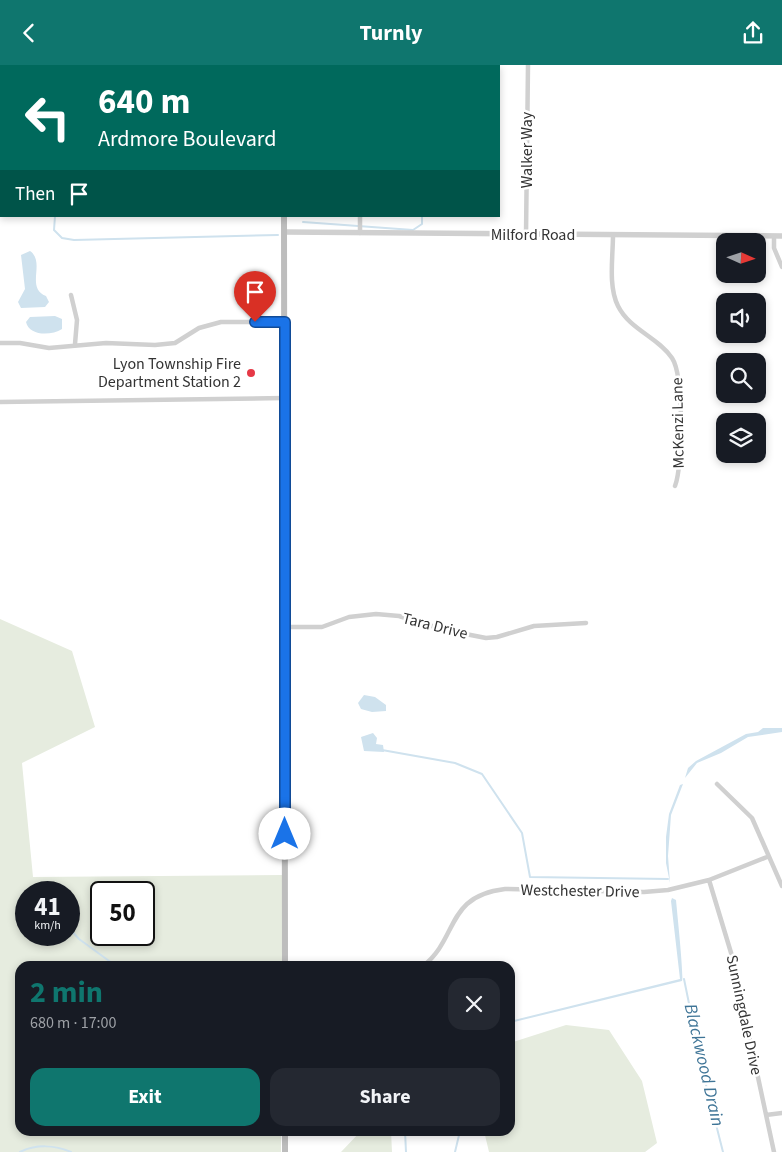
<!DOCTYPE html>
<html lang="en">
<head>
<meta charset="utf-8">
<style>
	body { margin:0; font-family:"Source Sans 3",sans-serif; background:#242831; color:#f1f3f6; height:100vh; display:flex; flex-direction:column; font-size:19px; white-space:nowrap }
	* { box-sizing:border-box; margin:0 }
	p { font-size:16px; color:#9ea1a6 }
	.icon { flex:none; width:28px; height:28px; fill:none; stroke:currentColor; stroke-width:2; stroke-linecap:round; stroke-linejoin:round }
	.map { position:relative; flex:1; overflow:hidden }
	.sheet { position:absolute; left:15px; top:896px; width:500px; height:175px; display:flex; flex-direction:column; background:#171b24; border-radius:15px; box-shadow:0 2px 8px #0003 }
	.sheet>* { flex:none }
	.hud { position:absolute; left:0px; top:0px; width:500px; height:152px; box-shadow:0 2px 8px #0003; background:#00695c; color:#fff; overflow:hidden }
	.needle { width:32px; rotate:93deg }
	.fabs { position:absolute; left:716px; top:168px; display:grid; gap:10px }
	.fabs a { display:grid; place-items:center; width:50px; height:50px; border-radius:10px; background:#171b24; box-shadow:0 2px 8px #0003; font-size:25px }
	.speed { position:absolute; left:15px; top:816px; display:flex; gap:10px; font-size:25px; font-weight:700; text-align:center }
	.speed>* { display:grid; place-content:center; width:65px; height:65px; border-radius:50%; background:#171b24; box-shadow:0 2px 8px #0003; line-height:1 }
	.speed small { font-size:12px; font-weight:400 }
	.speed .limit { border:2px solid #111; border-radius:8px; background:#fff; color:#111 }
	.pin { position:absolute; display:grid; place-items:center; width:42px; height:42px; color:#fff; margin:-51px -21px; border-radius:50% 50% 50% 0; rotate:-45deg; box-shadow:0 0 5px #0007 }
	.pin .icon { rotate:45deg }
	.me { position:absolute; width:55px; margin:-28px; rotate:0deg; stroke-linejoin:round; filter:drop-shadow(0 0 4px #0008) }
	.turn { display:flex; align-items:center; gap:18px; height:105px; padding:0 15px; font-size:22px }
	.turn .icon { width:65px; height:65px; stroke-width:2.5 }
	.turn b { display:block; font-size:35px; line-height:42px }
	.then { display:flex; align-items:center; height:48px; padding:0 15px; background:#0003; gap:10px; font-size:19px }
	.round { display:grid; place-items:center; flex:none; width:52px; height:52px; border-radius:15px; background:#242831 }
	.summary { display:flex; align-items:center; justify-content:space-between; height:85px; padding:0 15px }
	h1 { font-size:30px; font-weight:700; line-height:38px; color:#0f766e }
	.action { display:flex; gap:10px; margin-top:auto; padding:10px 15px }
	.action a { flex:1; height:58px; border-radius:15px; background:#0f766e; color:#fff; font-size:20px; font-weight:700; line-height:58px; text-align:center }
	.action a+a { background:#242831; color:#f1f3f6 }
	header { display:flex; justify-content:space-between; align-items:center; height:65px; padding:0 15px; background:#0f766e; color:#fff; font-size:22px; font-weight:700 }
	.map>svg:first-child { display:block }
</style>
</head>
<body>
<header><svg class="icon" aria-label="back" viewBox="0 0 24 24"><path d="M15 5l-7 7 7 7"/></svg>Turnly<svg class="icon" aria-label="share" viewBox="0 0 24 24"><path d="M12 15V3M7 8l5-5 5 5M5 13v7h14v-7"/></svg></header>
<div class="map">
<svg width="782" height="1087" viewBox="0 0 782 1087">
	<rect width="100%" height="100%" fill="#fff"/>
	<!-- green -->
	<path fill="#e6ecdf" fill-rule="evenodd" d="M0,554L72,586L95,662L22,698L33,812L282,810V901H20V1066H281V1087H0ZM26,828H69V870H26ZM101,828H144V870H101Z
		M566,960L609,965L642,1016L657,1078L645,1087H489L484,1066H510V978Z
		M361,1066H391L392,1087H341Z"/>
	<!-- water -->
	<path fill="#cfe2ee" d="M30,186C46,197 25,223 46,231L49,237L45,242L21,243L18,237L25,224L21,190Z
		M55,251L62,254V264C51,271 29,271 26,257L30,252Z
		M364,630L375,632L386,640V646L372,647L361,644L358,638Z
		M763,663H782V667L748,672L721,688L697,698L685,713L688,703L696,696L746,669L758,667Z
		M373,668L377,673L376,679L383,680L384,687L364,686L361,672Z
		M683,719L671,750L668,791L670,818L666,798V772L669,749L680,720Z
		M672,833L676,835C677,846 684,912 682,916L510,958V956L514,955L680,914L671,836Z"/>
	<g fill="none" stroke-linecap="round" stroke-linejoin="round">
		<!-- stream -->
		<path stroke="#cfe2ee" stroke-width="2" d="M422,1V0
			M0,74H1
			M55,151L54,165L62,173L74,175L278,170
			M303,157L413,165L422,159V151
			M382,685L455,698L482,709L522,768L530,812L668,814
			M63,821L65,828
			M69,863L79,874L116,901
			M684,914L704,1012L723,1087
			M405,1066L406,1087
			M20,1087C36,1079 55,1080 71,1087
			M455,1087L460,1066"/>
		<!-- minor -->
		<path stroke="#d0d0d0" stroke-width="4.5" d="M16,0V1
			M107,0V1
			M195,0V1
			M0,96L1,95
			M360,168V151
			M526,170L528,0
			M613,170C613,192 608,221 618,241C630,265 658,272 672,293C684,311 683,401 675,421
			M774,171V183L782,202
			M71,230L77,255L75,279
			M0,278H20L49,283L106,278L155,280L175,278L199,263L221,257H285
			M0,337L284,333
			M285,562H322L349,552L376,549L399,551L445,565L486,573L497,572L534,561L586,558
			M717,719L752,753L782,821
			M709,815L732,891L774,1087
			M423,901C459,873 445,831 505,824L644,827L668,825L709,815L767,792
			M766,1050L782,1048"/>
		<!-- tertiary -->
		<path stroke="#d0d0d0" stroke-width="5.5" d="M284,167L782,171"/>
		<!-- secondary -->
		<path stroke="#bdbdbd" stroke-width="6" d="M285,1V0
			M284,151L285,901
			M285,1087V1066"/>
	</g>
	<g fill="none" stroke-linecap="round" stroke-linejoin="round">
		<!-- route casing -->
		<g stroke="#114b97" stroke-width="12">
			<path id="route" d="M255,257H285V769"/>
		</g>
		<!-- route -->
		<use href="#route" stroke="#1a73e8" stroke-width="9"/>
	</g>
	<!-- markers -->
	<circle fill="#e63946" stroke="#fff" stroke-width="2" cx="251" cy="308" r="5"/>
	<g text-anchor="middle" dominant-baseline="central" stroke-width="5" stroke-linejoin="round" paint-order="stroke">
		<!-- street labels -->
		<g font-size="16" fill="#333" stroke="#fff">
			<text transform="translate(527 85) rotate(-90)">Walker Way</text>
			<text x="533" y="170">Milford Road</text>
			<text transform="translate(678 358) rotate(-91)">McKenzi Lane</text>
			<text transform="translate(435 561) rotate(14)">Tara Drive</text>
			<text transform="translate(580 826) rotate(1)">Westchester Drive</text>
			<text transform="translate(744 950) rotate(78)">Sunningdale Drive</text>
		</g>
		<!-- poi labels -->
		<g font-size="16" fill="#333" stroke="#fff" text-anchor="end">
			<text x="241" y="299">Lyon Township Fire<tspan x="241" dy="18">Department Station 2</tspan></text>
		</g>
		<!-- water labels -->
		<g font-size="18" font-style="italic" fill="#3f7597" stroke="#fff">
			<text transform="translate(704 1000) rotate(77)">Blackwood Drain</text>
		</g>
	</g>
</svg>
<div class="fabs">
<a><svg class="needle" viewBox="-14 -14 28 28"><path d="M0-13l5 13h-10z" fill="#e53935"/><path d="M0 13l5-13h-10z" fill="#9ea1a6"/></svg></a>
<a><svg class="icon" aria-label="sound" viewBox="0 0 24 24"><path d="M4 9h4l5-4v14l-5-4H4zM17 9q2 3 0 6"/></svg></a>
<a><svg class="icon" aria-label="search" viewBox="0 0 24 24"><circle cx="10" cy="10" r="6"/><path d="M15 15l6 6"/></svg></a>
<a><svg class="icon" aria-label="layers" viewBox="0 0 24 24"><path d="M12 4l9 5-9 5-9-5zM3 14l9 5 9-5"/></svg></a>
</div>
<div class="speed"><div>41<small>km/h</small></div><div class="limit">50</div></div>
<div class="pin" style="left:255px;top:257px;background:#d93025"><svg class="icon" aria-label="arrive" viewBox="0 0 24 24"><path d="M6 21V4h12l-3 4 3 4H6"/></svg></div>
<svg class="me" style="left:285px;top:769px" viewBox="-20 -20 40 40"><circle r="19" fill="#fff"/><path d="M0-13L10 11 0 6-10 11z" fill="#1a73e8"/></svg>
<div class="hud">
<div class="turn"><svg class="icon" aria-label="left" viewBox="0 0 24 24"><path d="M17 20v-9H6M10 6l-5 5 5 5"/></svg><div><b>640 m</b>Ardmore Boulevard</div></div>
<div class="then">Then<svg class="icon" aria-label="arrive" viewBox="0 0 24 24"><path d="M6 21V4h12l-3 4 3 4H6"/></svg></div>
</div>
<section class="sheet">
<div class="summary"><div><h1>2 min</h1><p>680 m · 17:00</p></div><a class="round"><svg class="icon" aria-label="close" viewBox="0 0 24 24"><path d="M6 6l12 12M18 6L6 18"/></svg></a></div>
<div class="action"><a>Exit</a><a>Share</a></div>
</section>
</div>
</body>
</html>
